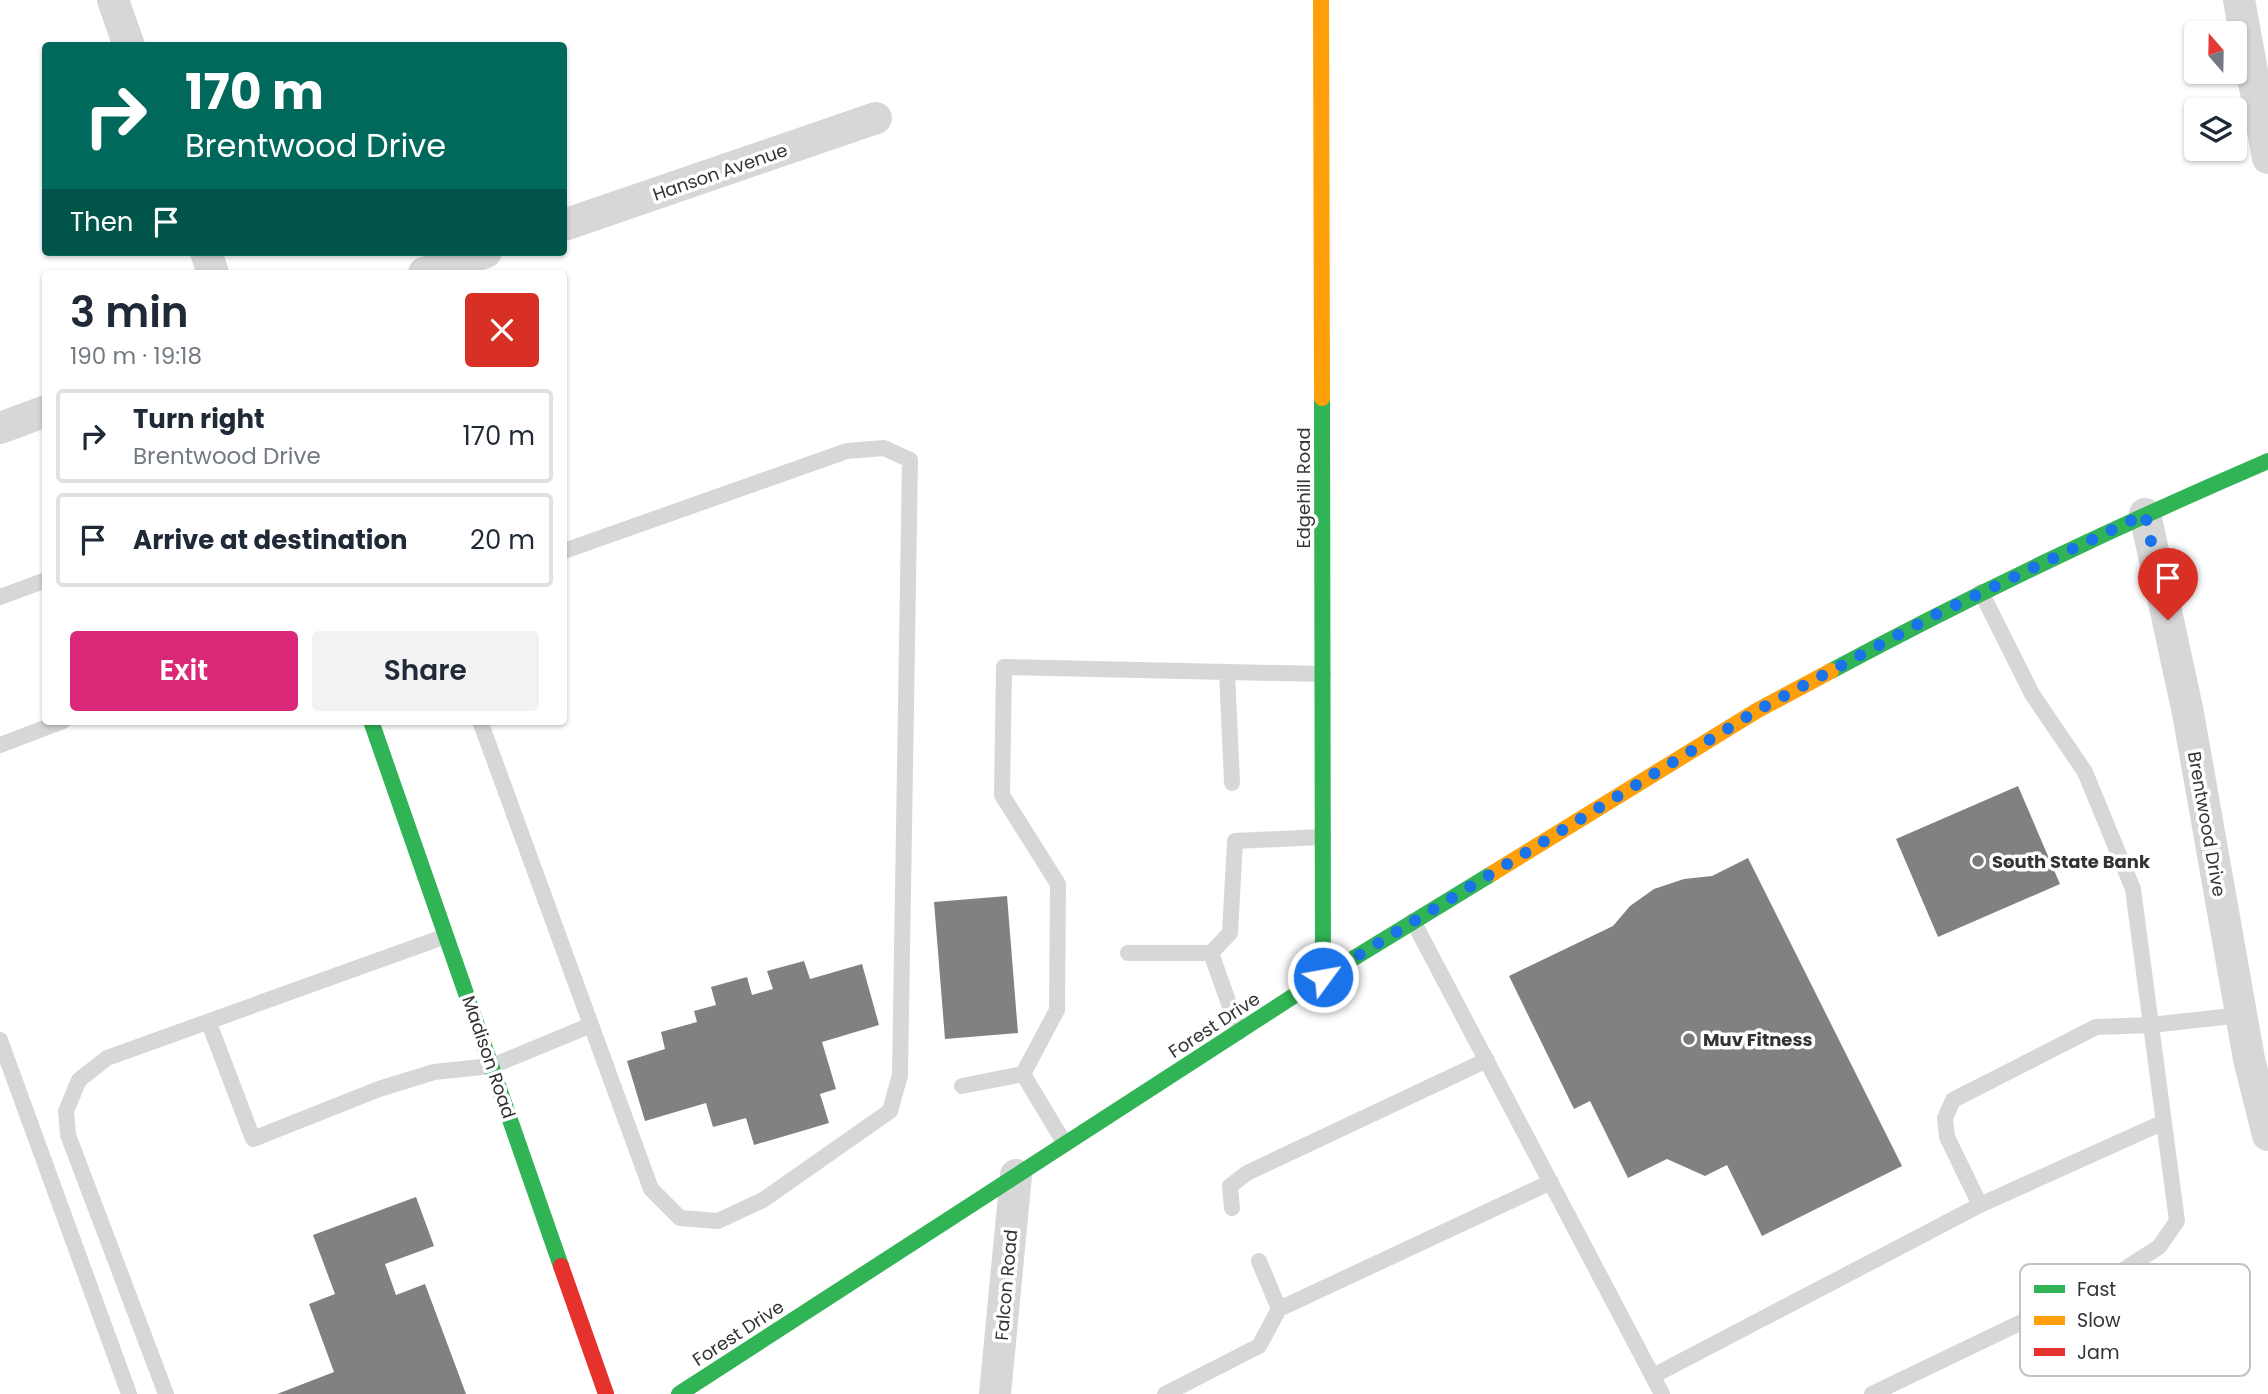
<!DOCTYPE html>
<html lang="en">
<head>
<meta charset="utf-8">
<style>
	body { margin:0; font-family:Poppins,sans-serif; background:#f2f2f3; color:#1f2937; height:100vh; display:flex; flex-direction:column; font-size:26px; white-space:nowrap }
	* { box-sizing:border-box; margin:0 }
	p { font-size:23px; color:#747a83 }
	.icon { flex:none; width:38px; height:38px; fill:none; stroke:currentColor; stroke-width:2; stroke-linecap:round; stroke-linejoin:round }
	.map { position:relative; flex:1; overflow:hidden }
	.drawer { position:absolute; left:42px; top:270px; width:525px; height:455px; display:flex; flex-direction:column; background:#fff; border-radius:7px; box-shadow:0 2px 5px #0004 }
	.drawer>* { flex:none }
	.guide { position:absolute; left:42px; top:42px; width:525px; height:214px; border-radius:7px; box-shadow:0 2px 5px #0004; background:#00695c; color:#fff; overflow:hidden }
	.needle { width:46px; rotate:340deg }
	.tools { position:absolute; left:2184px; top:21px; display:grid; gap:14px }
	.tools a { display:grid; place-items:center; width:63px; height:63px; border-radius:7px; background:#fff; box-shadow:0 2px 5px #0004; font-size:35px }
	.pin { position:absolute; display:grid; place-items:center; width:60px; height:60px; color:#fff; margin:-72px -30px; border-radius:50% 50% 50% 0; rotate:-45deg; box-shadow:0 0 7px #0007 }
	.pin .icon { rotate:45deg }
	.me { position:absolute; width:77px; margin:-38px; rotate:58deg; stroke-linejoin:round; filter:drop-shadow(0 0 5px #0008) }
	.turn { display:flex; align-items:center; gap:24px; height:147px; padding:0 28px; font-size:32px }
	.turn .icon { width:91px; height:91px; stroke-width:2.5 }
	.turn b { display:block; font-size:49px; line-height:60px }
	.then { display:flex; align-items:center; height:66px; padding:0 28px; background:#0003; gap:14px; font-size:26px }
	.round { display:grid; place-items:center; flex:none; width:74px; height:74px; border-radius:7px; background:#f2f2f3 }
	.summary { display:flex; align-items:center; justify-content:space-between; height:119px; padding:0 28px }
	h1 { font-size:42px; font-weight:600; line-height:52px }
	.button { display:flex; gap:14px; margin-top:auto; padding:14px 28px }
	.button a { flex:1; height:80px; border-radius:7px; background:#db2777; color:#fff; font-size:28px; font-weight:600; line-height:80px; text-align:center }
	.button a+a { background:#f2f2f3; color:#1f2937 }
	ul { padding:0; list-style:none }
	li { display:flex; align-items:center; gap:21px; height:94px; margin:0 14px 10px; padding:0 14px; border:4px solid #e0e1e3; border-radius:7px }
	li div { flex:1 }
	li b { display:block; font-size:26px }
	li em { font-style:normal }
	.map>svg:first-child { display:block }
</style>
</head>
<body>
<div class="map">
<svg width="2268" height="1394" viewBox="0 0 2268 1394">
	<rect width="100%" height="100%" fill="#fff"/>
	<!-- building -->
	<path fill="#818181" d="M2018,786L2060,884L1938,937L1896,839Z
		M1748,858L1902,1166L1762,1236L1727,1165L1705,1176L1667,1159L1628,1178L1590,1101L1574,1109L1509,976L1613,926L1630,906L1654,889L1684,879L1712,876Z
		M1007,896L1018,1033L945,1039L934,902Z
		M804,961L810,979L862,964L879,1025L822,1042L836,1089L820,1094L829,1123L754,1145L746,1118L713,1127L706,1103L645,1121L627,1061L665,1049L661,1032L697,1022L694,1011L716,1005L711,987L747,977L752,995L773,989L767,971Z
		M416,1197L434,1246L385,1264L396,1295L425,1284L466,1394H277L334,1372L309,1304L335,1294L313,1235Z"/>
	<g fill="none" stroke-linecap="round" stroke-linejoin="round">
		<!-- lane -->
		<path stroke="#d7d7d7" stroke-width="16" d="M0,597L46,580
			M1227,672L1232,783
			M480,721L651,1189L680,1218L718,1221L763,1200L890,1111L900,1075L910,460L884,448L847,451L564,551
			M0,745L63,721
			M1413,921L1662,1394
			M1128,953H1211
			M209,1023L253,1139L379,1089L434,1072L492,1066L591,1025
			M1239,1032L1211,953L1230,933L1235,841L1323,837
			M0,1040L129,1394
			M962,1086L1023,1074
			M1065,1144L1023,1074L1057,1010L1058,884L1002,795L1004,667L1323,674
			M1980,1205L2164,1122
			M1232,1208L1230,1186L1247,1173L1487,1060
			M1259,1261L1279,1309
			M1653,1376L1980,1205L1947,1137L1945,1118L1953,1100L2096,1027L2151,1025L2133,889L2085,772L2032,694L1981,592
			M166,1394L68,1135L66,1111L79,1080L107,1058L446,936
			M1165,1394L1259,1346L1279,1309L1551,1182
			M1872,1394L2101,1284L2159,1247L2177,1221L2151,1025L2241,1015"/>
		<!-- street -->
		<path stroke="#d7d7d7" stroke-width="32" d="M113,0L129,46
			M2239,0L2268,158
			M564,225L876,118
			M206,252L213,273
			M424,273L486,252
			M0,428L46,411
			M2145,514L2188,713L2249,1059L2268,1135
			M995,1394L1016,1175"/>
		<!-- fast -->
		<path stroke="#30b455" stroke-width="16" d="M1322,398L1323,977
			M1831,671C1974,594 2119,525 2268,461
			M371,721L561,1266
			M679,1394L1323,977L1493,873"/>
		<!-- slow -->
		<path stroke="#ff9f0a" stroke-width="16" d="M1321,0L1322,398
			M1493,873L1758,710L1831,671"/>
		<!-- jam -->
		<path stroke="#e5322d" stroke-width="16" d="M561,1266L606,1394"/>
	</g>
	<g fill="none" stroke-linecap="round" stroke-linejoin="round">
		<!-- route -->
		<path stroke="#1a73e8" stroke-width="12" stroke-dasharray="0 21.6" d="M1323,977L1758,710L1937,614L2145,514L2168,620"/>
	</g>
	<!-- markers -->
	<g fill="#7a7a7a" stroke="#fff" stroke-width="2.5">
		<circle cx="1978" cy="861" r="7"/>
		<circle cx="1689" cy="1039" r="7"/>
	</g>
	<g text-anchor="middle" dominant-baseline="central" stroke-width="7" stroke-linejoin="round" paint-order="stroke">
		<!-- street labels -->
		<g font-size="18" fill="#333" stroke="#fff">
			<text transform="translate(720 172) rotate(-19)">Hanson Avenue</text>
			<text transform="translate(1303 488) rotate(-90)">Edgehill Road</text>
			<text transform="translate(2207 824) rotate(80)">Brentwood Drive</text>
			<text transform="translate(1214 1025) rotate(-33)">Forest Drive</text>
			<text transform="translate(489 1057) rotate(71)">Madison Road</text>
			<text transform="translate(1006 1285) rotate(-85)">Falcon Road</text>
			<text transform="translate(738 1333) rotate(-33)">Forest Drive</text>
		</g>
		<!-- poi labels -->
		<g font-size="18" font-weight="bold" fill="#333" stroke="#fff" text-anchor="start">
			<text x="1992" y="861">South State Bank</text>
			<text x="1703" y="1039">Muv Fitness</text>
		</g>
	</g>
	<!-- legend -->
	<rect x="2020" y="1264" width="230" height="112" rx="10" fill="#fff" stroke="#c2c2c2" stroke-width="2"/>
	<rect x="2034" y="1285" width="31" height="8" fill="#30b455"/>
	<rect x="2034" y="1316" width="31" height="9" fill="#ff9f0a"/>
	<rect x="2034" y="1348" width="31" height="8" fill="#e5322d"/>
	<g font-size="19" fill="#333">
		<text x="2077" y="1296">Fast</text>
		<text x="2077" y="1327">Slow</text>
		<text x="2077" y="1359">Jam</text>
	</g>
</svg>
<div class="tools">
<a><svg class="needle" viewBox="-14 -14 28 28"><path d="M0-13l5 13h-10z" fill="#e53935"/><path d="M0 13l5-13h-10z" fill="#747a83"/></svg></a>
<a><svg class="icon" aria-label="layers" viewBox="0 0 24 24"><path d="M12 4l9 5-9 5-9-5zM3 14l9 5 9-5"/></svg></a>
</div>
<div class="pin" style="left:2168px;top:620px;background:#d93025"><svg class="icon" aria-label="arrive" viewBox="0 0 24 24"><path d="M6 21V4h12l-3 4 3 4H6"/></svg></div>
<svg class="me" style="left:1323px;top:977px" viewBox="-20 -20 40 40"><circle r="17" fill="#1a73e8" stroke="#fff" stroke-width="3"/><path d="M0-11L8 9 0 5-8 9z" fill="#fff"/></svg>
<div class="guide">
<div class="turn"><svg class="icon" aria-label="right" viewBox="0 0 24 24"><path d="M7 20v-9h11M14 6l5 5-5 5"/></svg><div><b>170 m</b>Brentwood Drive</div></div>
<div class="then">Then<svg class="icon" aria-label="arrive" viewBox="0 0 24 24"><path d="M6 21V4h12l-3 4 3 4H6"/></svg></div>
</div>
<section class="drawer">
<div class="summary"><div><h1>3 min</h1><p>190 m · 19:18</p></div><a class="round" style="background:#d93025;color:#fff"><svg class="icon" aria-label="close" viewBox="0 0 24 24"><path d="M6 6l12 12M18 6L6 18"/></svg></a></div>
<ul>
<li><svg class="icon" aria-label="right" viewBox="0 0 24 24"><path d="M7 20v-9h11M14 6l5 5-5 5"/></svg><div><b>Turn right</b><p>Brentwood Drive</p></div><em>170 m</em></li>
<li><svg class="icon" aria-label="arrive" viewBox="0 0 24 24"><path d="M6 21V4h12l-3 4 3 4H6"/></svg><div><b>Arrive at destination</b></div><em>20 m</em></li>
</ul>
<div class="button"><a>Exit</a><a>Share</a></div>
</section>
</div>
</body>
</html>
